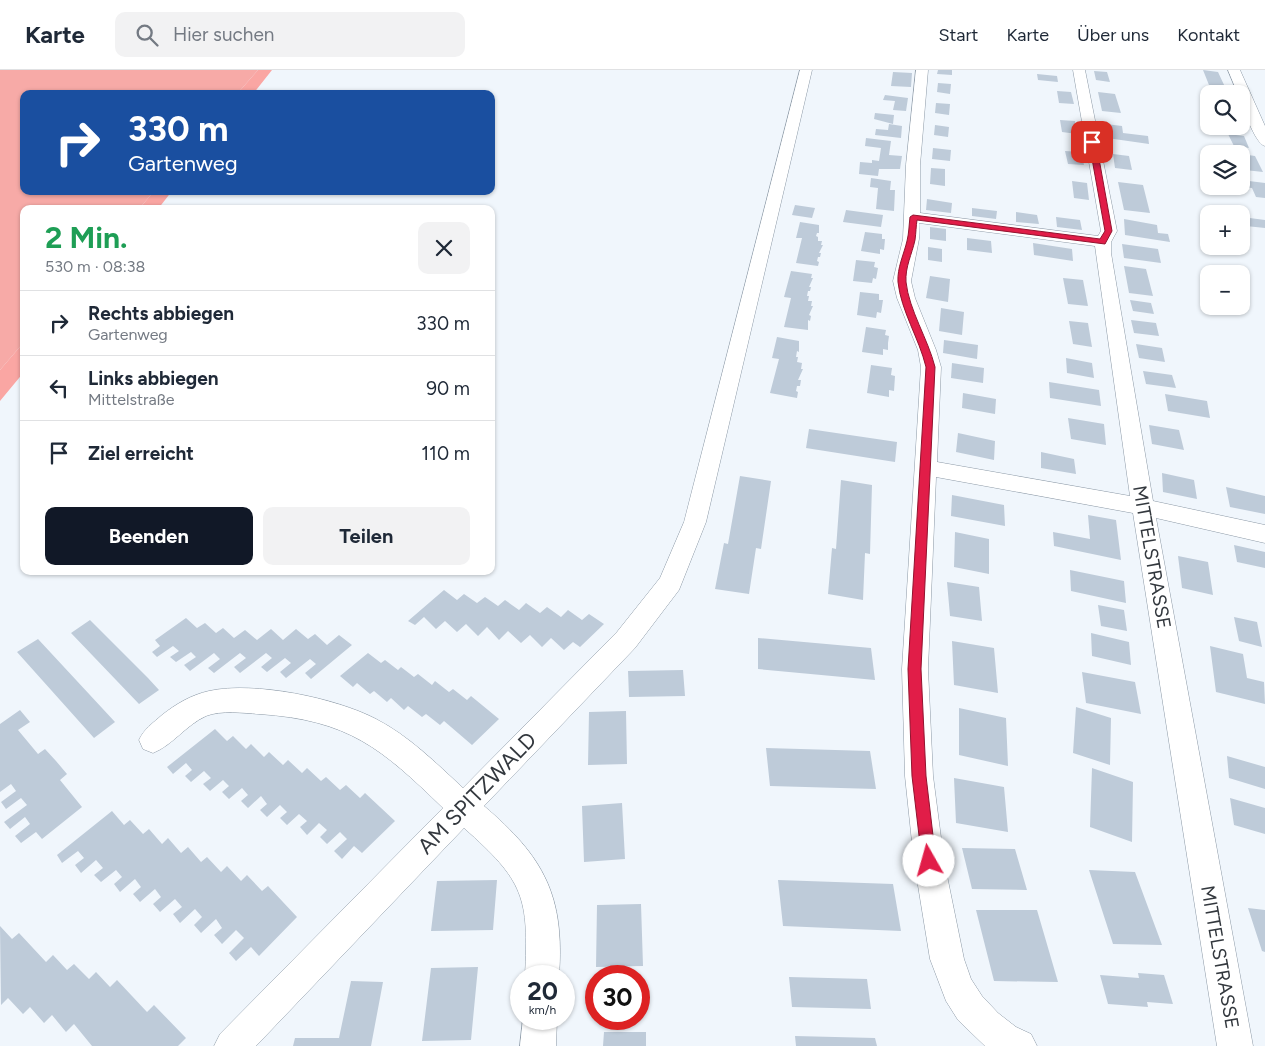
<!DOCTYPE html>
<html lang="de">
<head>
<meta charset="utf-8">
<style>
	body { margin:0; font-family:Figtree,sans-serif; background:#f2f2f3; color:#1f2937; height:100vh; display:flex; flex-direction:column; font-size:19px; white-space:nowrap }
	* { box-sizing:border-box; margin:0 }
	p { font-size:16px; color:#747a83 }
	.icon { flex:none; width:28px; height:28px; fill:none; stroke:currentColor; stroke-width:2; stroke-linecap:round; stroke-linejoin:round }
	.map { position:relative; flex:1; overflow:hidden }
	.panel { position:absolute; left:20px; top:135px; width:475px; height:370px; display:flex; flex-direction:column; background:#fff; border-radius:10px; box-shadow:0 1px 4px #0004 }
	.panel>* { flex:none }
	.banner { position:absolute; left:20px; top:20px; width:475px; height:105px; border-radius:10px; box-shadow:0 1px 4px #0004; background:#1a4fa0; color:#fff; overflow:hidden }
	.tools { position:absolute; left:1200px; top:15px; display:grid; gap:10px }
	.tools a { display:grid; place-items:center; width:50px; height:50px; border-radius:10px; background:#fff; box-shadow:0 1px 4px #0004; font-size:25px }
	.speed { position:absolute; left:510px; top:895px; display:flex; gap:10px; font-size:25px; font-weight:700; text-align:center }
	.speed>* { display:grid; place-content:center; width:65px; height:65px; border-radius:50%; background:#fff; box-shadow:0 1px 4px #0004; line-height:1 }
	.speed small { font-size:12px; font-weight:400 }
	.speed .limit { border:8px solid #d22; background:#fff; color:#111 }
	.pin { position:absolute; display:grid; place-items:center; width:42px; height:42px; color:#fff; margin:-21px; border-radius:10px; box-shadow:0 2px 8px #0006 }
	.me { position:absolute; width:55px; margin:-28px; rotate:353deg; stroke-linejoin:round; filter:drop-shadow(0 0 4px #0008) }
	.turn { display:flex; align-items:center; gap:18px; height:105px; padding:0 25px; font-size:22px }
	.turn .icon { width:65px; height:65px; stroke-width:2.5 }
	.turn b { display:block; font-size:35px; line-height:42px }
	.round { display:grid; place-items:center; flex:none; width:52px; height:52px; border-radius:10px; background:#f2f2f3 }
	.summary { display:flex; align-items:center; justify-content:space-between; height:85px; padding:0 25px }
	h1 { font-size:30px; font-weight:700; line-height:38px; color:#1e9e55 }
	.button { display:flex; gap:10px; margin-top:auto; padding:10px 25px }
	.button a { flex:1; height:58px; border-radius:10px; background:#111827; color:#fff; font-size:20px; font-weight:700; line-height:58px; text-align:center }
	.button a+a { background:#f2f2f3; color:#1f2937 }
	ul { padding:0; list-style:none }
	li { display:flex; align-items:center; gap:15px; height:65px; padding:0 25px; border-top:1px solid #e0e1e3 }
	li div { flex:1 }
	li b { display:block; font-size:19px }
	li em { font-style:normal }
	header { display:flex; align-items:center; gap:30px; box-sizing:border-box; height:70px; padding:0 25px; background:#fff; border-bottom:1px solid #e0e1e3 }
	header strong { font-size:24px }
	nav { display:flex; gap:28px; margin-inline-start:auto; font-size:18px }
	.search { width:350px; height:45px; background:#f2f2f3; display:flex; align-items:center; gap:12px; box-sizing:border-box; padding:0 18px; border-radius:10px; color:#747a83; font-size:19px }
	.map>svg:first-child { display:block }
</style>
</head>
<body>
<header>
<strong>Karte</strong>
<div class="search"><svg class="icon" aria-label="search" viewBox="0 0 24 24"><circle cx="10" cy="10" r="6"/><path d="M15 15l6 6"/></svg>Hier suchen</div>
<nav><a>Start</a><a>Karte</a><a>Über uns</a><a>Kontakt</a></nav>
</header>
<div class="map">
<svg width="1265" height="976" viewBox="0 0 1265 976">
	<rect width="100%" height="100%" fill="#f0f6fc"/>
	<!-- green -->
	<path fill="#f7aaa7" d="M0,0H258L237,24H24V121H154L139,139H24V272L0,300Z"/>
	<!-- forest -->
	<path fill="#faa6a3" d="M258,0H272L253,24H237Z
		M154,121H172L158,139H139Z
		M24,272V302L0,331V300Z"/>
	<!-- building -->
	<path fill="#becbd9" d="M938,0H952V5L937,4Z
		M1203,0L1218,2L1225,17L1209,15Z
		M1094,1L1107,2L1110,12L1096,10Z
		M893,2L912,3L911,17L891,16Z
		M1037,4L1057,6L1058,12L1038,10Z
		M938,13L951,14L950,24L937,22Z
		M1210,19L1227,21L1228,24H1212Z
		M1057,21L1071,22L1074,34L1059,33Z
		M1098,22L1115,24L1121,43L1102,41Z
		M885,25L908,28L906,41L893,40L895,31L883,30Z
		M936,33L950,34L949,45L935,43Z
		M875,43L894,45L893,54L874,49Z
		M1060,50L1075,51L1077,64L1062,62Z
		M889,54L902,56L901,68L875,65L876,59L888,60Z
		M1106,54L1122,56L1123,63L1148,66L1149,74L1107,68Z
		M935,55L949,57L948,67L934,65Z
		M1228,64L1244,66L1249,78L1234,76Z
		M866,68L891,71L889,85L902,86L900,99H879L878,106L859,104L860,92L872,93V90L879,91L881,78L865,76Z
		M933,78L951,80L950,91L932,89Z
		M1065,81L1081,82L1084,95L1068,94Z
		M1113,84L1129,86L1132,100L1115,98Z
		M1241,84L1255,86L1263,102L1245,100L1241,91Z
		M931,98L945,99V116L930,114Z
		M871,108L891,111L890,120H895L894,141L876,139L878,118L870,117Z
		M1241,110L1265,113V128L1256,127L1252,118L1241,117Z
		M1072,111L1087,113L1089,130L1074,128Z
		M1118,112L1143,115L1150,143L1124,140Z
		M927,129L952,133L951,143L926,140Z
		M795,135L815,138L812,148L792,145Z
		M972,138L997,141L996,149L972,146Z
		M846,140L883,145L881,157L843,152Z
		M1016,142L1037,145L1039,154L1016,152Z
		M1056,147L1080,150L1082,160L1057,157Z
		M1242,147L1265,150V158L1246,156Z
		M1124,149L1157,155L1158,163L1168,164L1170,172L1125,165Z
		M800,152L819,155V163H817L816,166L818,167V171H822L821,175H823L819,183H821L820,187H818L817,191L819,192L818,196L796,193L802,168H796Z
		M930,157L946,159V171L930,169Z
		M865,162L882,164V169H885L884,180L880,179V184L861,181Z
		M967,168L991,171L992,183L967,180Z
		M1033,173L1072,179L1073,191L1034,185Z
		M1122,174L1158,179L1161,193L1124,188Z
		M928,177L942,179V192L928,190Z
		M856,190L875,192L874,197L878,198L876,209L873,208L872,213L853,211Z
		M1124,196L1146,199L1153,226L1129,223Z
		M791,201L812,204L811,208H813L809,217H811L810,221H808L807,226H809L808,231H812L811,236H813L809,245L811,246L810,251L808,250V260L784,257L791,228L784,227Z
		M930,206L950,209L948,232L926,228Z
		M1063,208L1083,210L1088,236L1068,234Z
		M860,222L879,224V230H883L881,243L877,242L876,248L857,245Z
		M1130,230L1151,233L1154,244L1133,241Z
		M941,238L964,242L962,265L939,261Z
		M1131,250L1156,253L1159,266L1134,263Z
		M1069,251L1088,253L1092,277L1073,274Z
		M866,257L886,260L885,265L889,266L888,273V280L883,279V285L862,282Z
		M777,267L799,271V282L797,281L796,287H798L797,292L802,293L801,299H803L798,310H801L800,316H797L796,321L798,322L797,328L770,323L779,289L772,288Z
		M944,270L978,275L977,289L943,283Z
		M1136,274L1162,278L1165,292L1139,288Z
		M1066,288L1092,293L1094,308L1067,303Z
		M952,293L984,298L983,313L951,308Z
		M871,295L892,298L891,305L895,306L894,321L889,320V327L867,323Z
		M1143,301L1172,305L1176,318L1146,314Z
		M1049,312L1099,320L1101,336L1050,328Z
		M963,323L996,329L995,344L962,338Z
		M1165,324L1207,331L1210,348L1168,341Z
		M1068,348L1104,354L1106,375L1071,369Z
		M1149,355L1179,360L1184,380L1152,374Z
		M809,359L897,372L895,392L806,378Z
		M958,363L995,371L994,390L956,382Z
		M1041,382L1074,389L1076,404L1041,398Z
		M1162,403L1194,410L1197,429L1163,422Z
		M740,406L771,411L761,479L756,478L749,524L715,519L724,473L728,474Z
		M841,410L872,415L870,484L865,483L863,530L828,524L832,478L836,479Z
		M1226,417L1265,426V444L1230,437Z
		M952,425L1004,435L1005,456L951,446Z
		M1088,445L1116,450L1121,490L1054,476L1053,462L1090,469Z
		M955,462L989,469V504L954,497Z
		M1234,475L1265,482V498L1237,492Z
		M1178,486L1208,492L1213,525L1182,518Z
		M1070,500L1124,511L1126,533L1071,521Z
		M947,512L979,517L982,551L950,546Z
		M444,520L457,530L464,524L477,533L485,527L498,536L505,530L519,540L526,533L540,543L547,537L561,547L568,540L582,550L589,544L604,554L580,577L573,572L564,580L551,568L542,577L530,565L521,573L508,561L499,570L487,557L478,566L466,554L457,562L445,551L436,559L424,547L415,555L408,551Z
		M1098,535L1124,540L1127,561L1101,556Z
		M1234,547L1257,552L1262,577L1239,571Z
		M186,548L197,558L205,553L216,563L223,558L234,568L245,560L257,570L271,559L283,570L296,559L308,569L315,564L327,575L339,565L352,575L311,609L305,603L316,594L310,589L286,608L280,602L291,593L285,588L267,602L261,597L272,588L266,583L240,603L234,597L246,588L240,583L214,603L208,598L220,589L214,583L190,601L184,595L196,587L191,582L176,592L170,587L179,581L173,576L157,587L152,582L160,576L155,570Z
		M90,550L148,608L159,620L139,634L71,563Z
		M1091,563L1129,572L1131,595L1092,586Z
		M758,568L871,578L875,610L758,599Z
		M38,569L115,652L94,668L17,582Z
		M952,571L994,578L998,623L954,615Z
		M1210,576L1243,584L1247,608L1264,612L1265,634L1216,622Z
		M368,583L381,593L385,590L398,600L401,597L414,607L418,604L432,615L435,611L449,622L453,619L467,630L471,626L499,649L472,675L444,651L440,655L426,644L422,647L408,636L404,640L391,628L387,632L374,621L370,624L357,613L353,617L340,606Z
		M683,600L685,626L629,627L628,601Z
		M1082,602L1135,612L1141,644L1086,633Z
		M1076,637L1111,648L1110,695L1073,683Z
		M959,638L1006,648L1008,696L959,685Z
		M20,640L30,652L18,660L38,684L45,679L56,691L67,704L60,710L82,737L42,769L36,762L21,773L15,766L30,754L25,747L10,759L4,752L27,735L21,728L6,739L1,732L16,721L11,714L0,722V654Z
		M626,641L627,694L588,695L589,642Z
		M215,659L227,671L233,666L246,679L251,674L264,687L269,682L283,695L288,690L302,703L307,698L321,711L326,707L340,720L346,715L360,728L365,723L395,751L362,783L354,776L342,789L334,781L347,769L340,762L327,774L320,767L327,760L319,753L307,765L300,757L307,751L299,744L287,755L280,748L287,742L280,735L267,747L260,740L267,734L261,726L248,738L241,731L248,725L242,718L229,729L222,722L229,716L223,710L210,721L203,714L211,708L204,701L191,712L185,706L192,700L186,693L173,704L167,697Z
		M766,678L870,681L876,719L770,716Z
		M1227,686L1265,697V719L1229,708Z
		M1092,698L1133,712L1132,772L1090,757Z
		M954,708L1004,717L1008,762L956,753Z
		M1230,728L1265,738V764L1234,755Z
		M622,733L625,789L584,792L582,736Z
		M112,741L124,755L130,750L143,764L149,759L162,774L168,768L181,783L188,777L201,792L207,787L221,802L227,796L241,811L247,805L262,821L268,816L297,847L259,886L251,877L236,891L229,883L244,868L236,860L222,874L214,865L222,858L216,849L201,863L194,855L202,847L195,839L180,853L173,844L182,837L175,829L160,842L153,834L161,827L155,819L140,832L133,824L141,817L135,809L120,822L114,814L122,807L116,800L101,812L94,805L103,798L96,790L81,803L75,795L84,788L78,781L62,793L57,785Z
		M962,778L1015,779L1027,820L972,819Z
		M1089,800L1135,802L1162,875L1113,874Z
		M497,810L493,860L431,861L437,811Z
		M778,810L893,814L901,861L783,856Z
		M641,834L643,896L596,897L597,835Z
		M1248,838L1265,840V882L1262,881Z
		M976,840H1037L1058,912L994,911Z
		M0,856L12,869L19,863L46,892L53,885L67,900L74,894L89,909L96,902L110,917L117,910L147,942L154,935L186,968L178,976H92L74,954L66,962L52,945L44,953L30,937L23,944L8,928L1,935Z
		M478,897L471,970L422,971L431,898Z
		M1138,903L1164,905L1173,934L1147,932L1148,937L1108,934L1100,905L1139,908Z
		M789,907L867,909L871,939L792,937Z
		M351,911L383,912L371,976H293L295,968H339Z
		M604,962H646V976H603Z
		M795,966L875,968L877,976H796Z"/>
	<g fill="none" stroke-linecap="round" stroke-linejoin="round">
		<!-- street casing -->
		<g stroke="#8c99a6" stroke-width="1">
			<path id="street" d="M800,0H812L706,452L679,520L635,578L484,736C544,787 565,826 559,906H525C529,827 524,811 464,758L256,976H214L220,964L443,738C381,678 349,650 259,644C243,643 221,640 206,646C186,655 173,675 153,683L143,679L139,670C144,659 153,653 162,645C176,634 191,625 209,621C254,611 336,628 376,649C409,666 436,693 463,718L617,562L660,508L684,452Z
				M916,0H928L920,95V143L1098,166L1101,161L1073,0H1085L1117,161L1111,172V183L1153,431L1265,455V473L1156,448L1253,976H1217L1133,443L936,407L928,599L933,706L944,791L964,889L971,909L982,926L998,943L1016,957L1031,964L1037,976H985L958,950L946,931L930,889L914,791L905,706L902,599L921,297L918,280L897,228L893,211L903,169L906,95ZM919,153L1095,176L1130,426L937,392L941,297L936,280L915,228L911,211L919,169Z
				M1228,0H1240L1265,56V76C1255,74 1241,35 1241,24H1238Z
				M523,949H557L556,976H520Z"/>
		</g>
		<!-- street -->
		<use href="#street" fill="#fff" fill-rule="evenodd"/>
	</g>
	<!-- route -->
	<path fill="#e11d48" stroke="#92132f" d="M1092,69L1096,72L1112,161L1105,174L917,150C916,156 916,163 915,170C912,184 905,197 906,212C909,240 928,269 935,297L921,599L926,706L936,791L934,796L929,799L924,796L922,791L912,706L908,599L926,297C919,268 901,241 898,212C897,198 904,184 907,171C909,163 909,155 910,147L913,145L1100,169L1105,161L1089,72Z"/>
	<g text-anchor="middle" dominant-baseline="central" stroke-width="4" stroke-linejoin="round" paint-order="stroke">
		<!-- street labels -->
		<g font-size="19" fill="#33383e" stroke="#fff">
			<text transform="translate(1152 487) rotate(80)">MITTELSTRASSE</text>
			<text transform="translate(1220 887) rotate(80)">MITTELSTRASSE</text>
		</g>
		<!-- near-street labels -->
		<g font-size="22" fill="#33383e" stroke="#fff">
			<text transform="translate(477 723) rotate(-46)">AM SPITZWALD</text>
		</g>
	</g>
</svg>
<div class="tools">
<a><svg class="icon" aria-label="search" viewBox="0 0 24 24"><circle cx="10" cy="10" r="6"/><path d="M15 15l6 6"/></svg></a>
<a><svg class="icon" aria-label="layers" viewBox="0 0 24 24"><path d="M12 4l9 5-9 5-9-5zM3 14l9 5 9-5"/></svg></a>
<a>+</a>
<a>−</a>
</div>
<div class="speed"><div>20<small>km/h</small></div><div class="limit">30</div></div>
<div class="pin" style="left:1092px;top:72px;background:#d93025"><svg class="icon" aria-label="arrive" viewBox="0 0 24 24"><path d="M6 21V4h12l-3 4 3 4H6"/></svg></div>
<svg class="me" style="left:929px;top:791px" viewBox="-20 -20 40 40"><circle r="19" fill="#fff"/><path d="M0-13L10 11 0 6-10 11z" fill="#e11d48"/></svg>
<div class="banner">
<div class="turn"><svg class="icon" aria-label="right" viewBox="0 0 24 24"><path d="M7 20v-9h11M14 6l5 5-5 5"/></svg><div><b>330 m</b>Gartenweg</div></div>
</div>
<section class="panel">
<div class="summary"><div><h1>2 Min.</h1><p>530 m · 08:38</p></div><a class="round"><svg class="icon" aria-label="close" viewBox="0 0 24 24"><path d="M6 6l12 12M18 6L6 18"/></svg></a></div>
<ul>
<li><svg class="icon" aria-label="right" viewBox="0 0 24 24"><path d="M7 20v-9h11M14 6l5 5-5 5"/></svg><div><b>Rechts abbiegen</b><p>Gartenweg</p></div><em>330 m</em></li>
<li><svg class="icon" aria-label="left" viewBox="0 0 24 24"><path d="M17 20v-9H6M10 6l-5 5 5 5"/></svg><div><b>Links abbiegen</b><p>Mittelstraße</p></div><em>90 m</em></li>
<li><svg class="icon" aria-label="arrive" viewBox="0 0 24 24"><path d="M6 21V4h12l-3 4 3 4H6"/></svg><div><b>Ziel erreicht</b></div><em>110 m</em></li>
</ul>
<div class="button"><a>Beenden</a><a>Teilen</a></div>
</section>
</div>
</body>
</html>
